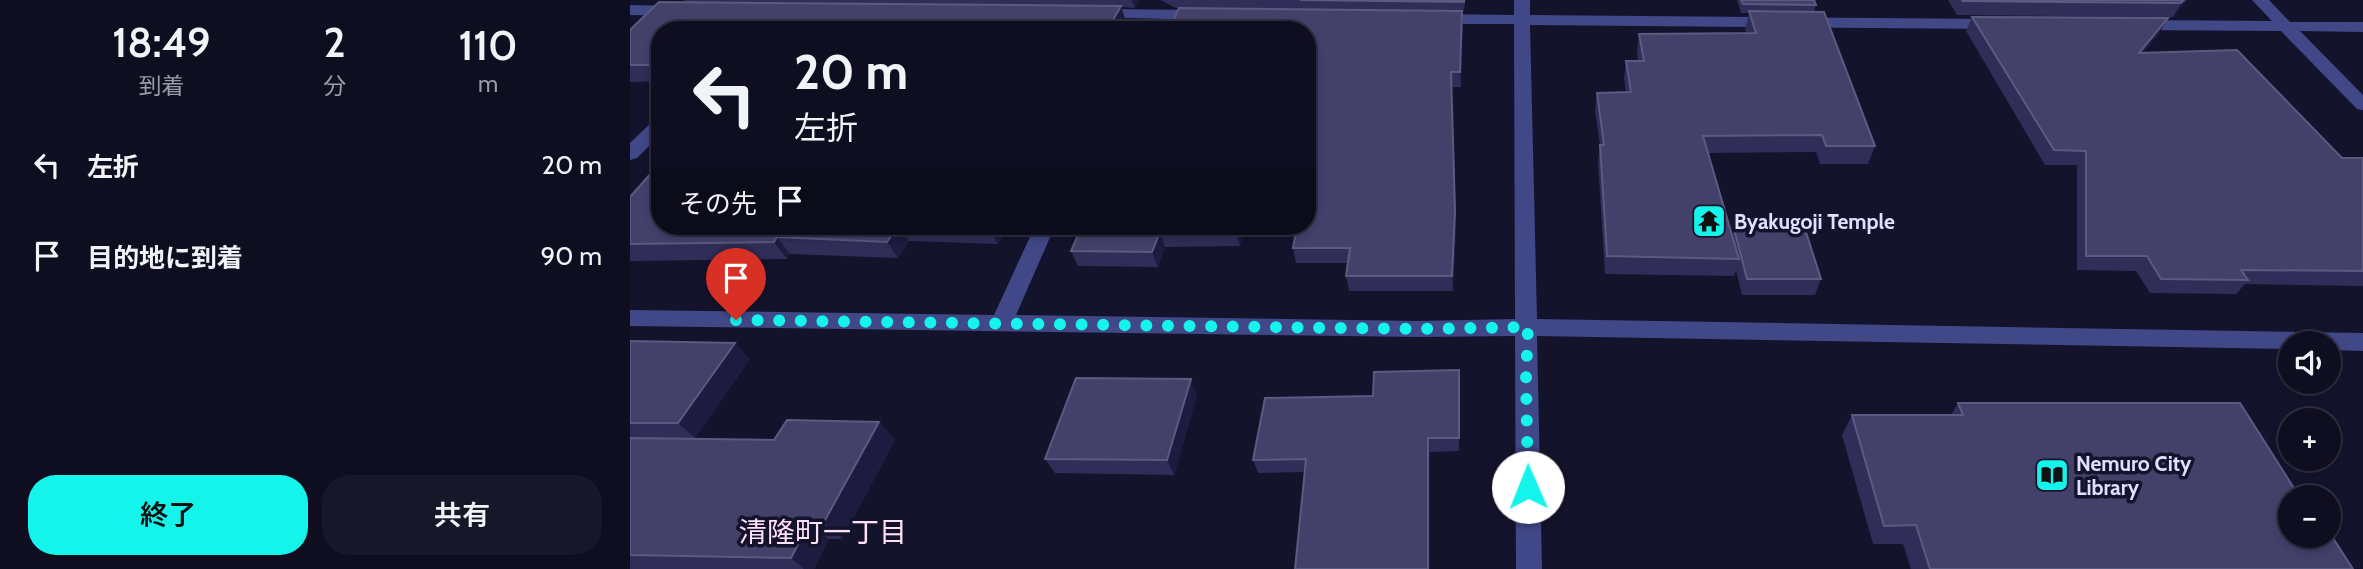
<!DOCTYPE html>
<html lang="ja">
<head>
<meta charset="utf-8">
<style>
	body { margin:0; font-family:Cabin,"Noto Sans JP",sans-serif; background:#18172a; color:#f1f3f6; height:100vh; display:flex; flex-direction:column; font-size:26px; white-space:nowrap }
	* { box-sizing:border-box; margin:0 }
	p { font-size:23px; color:#9b9ca5 }
	.icon { flex:none; width:38px; height:38px; fill:none; stroke:currentColor; stroke-width:2; stroke-linecap:round; stroke-linejoin:round }
	.map { position:relative; flex:1; overflow:hidden }
	.panel { display:flex; flex-direction:column; background:#0f0e21; width:630px }
	.panel>* { flex:none }
	.hud { position:absolute; left:21px; top:21px; width:665px; height:214px; border-radius:28px; box-shadow:0 4px 10px #0003,0 0 0 2px #2f2e3f; background:#0f0e21; color:#f1f3f6; overflow:hidden }
	.fabs { position:absolute; left:1648px; top:331px; display:grid; gap:14px }
	.fabs a { display:grid; place-items:center; width:63px; height:63px; border-radius:50%; background:#0f0e21; box-shadow:0 4px 10px #0003,0 0 0 2px #2f2e3f; font-size:35px }
	.pin { position:absolute; display:grid; place-items:center; width:60px; height:60px; color:#fff; margin:-72px -30px; border-radius:50% 50% 50% 0; rotate:-45deg; box-shadow:0 0 7px #0007 }
	.pin .icon { rotate:45deg }
	.me { position:absolute; width:77px; margin:-38px; rotate:359deg; stroke-linejoin:round; filter:drop-shadow(0 0 5px #0008) }
	.turn { display:flex; align-items:center; gap:24px; height:147px; padding:0 28px; font-size:32px }
	.turn .icon { width:91px; height:91px; stroke-width:2.5 }
	.turn b { display:block; font-size:49px; line-height:60px }
	.then { display:flex; align-items:center; height:66px; padding:0 28px; background:#0003; gap:14px; font-size:26px }
	.eta { display:flex; justify-content:space-evenly; align-items:center; height:119px; text-align:center }
	.eta b { font-size:42px; font-weight:600; line-height:49px }
	.cta { display:flex; gap:14px; margin-top:auto; padding:14px 28px }
	.cta a { flex:1; height:80px; border-radius:28px; background:#15f4eb; color:#111; font-size:28px; font-weight:600; line-height:80px; text-align:center }
	.cta a+a { background:#18172a; color:#f1f3f6 }
	ul { padding:0; list-style:none }
	li { display:flex; align-items:center; gap:21px; height:91px; padding:0 28px }
	li div { flex:1 }
	li b { display:block; font-size:26px }
	li em { font-style:normal }
	main { display:flex; flex:1; min-height:0 }
	.map>svg:first-child { display:block }
</style>
</head>
<body>
<main>
<section class="panel">
<div class="eta">
<div><b>18:49</b><p>到着</p></div>
<div><b>2</b><p>分</p></div>
<div><b>110</b><p>m</p></div>
</div>
<ul>
<li><svg class="icon" aria-label="left" viewBox="0 0 24 24"><path d="M17 20v-9H6M10 6l-5 5 5 5"/></svg><div><b>左折</b></div><em>20 m</em></li>
<li><svg class="icon" aria-label="arrive" viewBox="0 0 24 24"><path d="M6 21V4h12l-3 4 3 4H6"/></svg><div><b>目的地に到着</b></div><em>90 m</em></li>
</ul>
<div class="cta"><a>終了</a><a>共有</a></div>
</section>
<div class="map">
<svg width="1733" height="569" viewBox="0 0 1733 569">
	<rect width="100%" height="100%" fill="#14132c"/>
	<g fill="none" stroke-linecap="round" stroke-linejoin="round">
		<!-- minor -->
		<path fill="#414888" fill-rule="evenodd" d="M884,0H900V15L1366,19L1374,24L1366,29L900,25L907,319L1733,333V351L1699,350V343H1661V349L907,336L912,569H886L885,336L788,337L0,326V310L364,315L405,226H425L386,315L788,321L885,319L884,24H804L796,19L804,14L884,15Z
			M1622,0H1639L1660,22H1733V32L1670,31L1733,95V110L1727,109L1651,31L1507,30L1499,25L1507,20L1642,21Z
			M0,5L47,6L55,11L47,16L0,15Z
			M468,9L575,10L583,15L575,20L462,17L460,14L462,11Z
			M30,118V135L7,158L0,160V143L24,120Z"/>
	</g>
	<!-- wall -->
	<path fill="#302d58" d="M54,0H509L505,8L491,7L496,22L30,30V81L0,82V30L56,2Z
		M530,0H835L834,11H832L831,87H822L826,226L823,291H719L716,276L718,263H666L663,248L677,226V30L590,8H546Z
		M1107,0H1184L1186,5L1184,12L1245,146L1238,164H1190L1186,152L1078,153L1102,236L1104,229L1191,279L1185,295H1112L1106,270L1104,276L975,274L968,162L970,145L965,110L967,93L996,92L994,78L996,61H1008L1007,51L1009,34L1116,33L1115,29L1119,13H1111Z
		M1318,0H1557L1543,17L1327,15Z
		M1342,17L1530,32L1513,53L1712,158H1733V286L1615,284L1606,294L1520,293L1506,271L1447,270V165H1415L1336,31Z
		M0,197L30,226H379L368,244L279,241L268,258L160,254L157,259L0,261Z
		M452,226H616L610,246L535,247L528,267L448,266L441,251Z
		M0,341L120,359L65,438H0Z
		M829,370V451L800,452V569H665L674,472L628,473L623,460L743,396Z
		M567,395L544,475L425,473L415,459Z
		M1328,403L1669,496L1723,569H1281L1273,544H1243L1212,435L1222,415H1321Z
		M249,422L265,440L212,539H199L184,569H0V438L144,440Z"/>
	<!-- shaded-wall -->
	<path fill="#1d1b3f" d="M502,0H509L505,8Z
		M1554,0H1557L1543,17L1551,3Z
		M491,6L496,22L492,30H477Z
		M832,11L833,25L831,87L830,72Z
		M1538,18L1530,32L1501,67L1509,53Z
		M821,72L826,226L823,291L822,276Z
		M268,226H269L279,241L268,258L257,242Z
		M360,226H379L368,244L359,228Z
		M607,226H616L610,246L606,231Z
		M530,232L535,247L528,267L522,252Z
		M147,237L160,254L157,259L144,242Z
		M105,343L120,359L65,438L48,423Z
		M561,379L567,395L544,475L537,460Z
		M249,422L265,440L212,539L194,522Z
		M798,438L800,452V569H798Z
		M180,522L199,539L184,569H174L161,558Z"/>
	<!-- building -->
	<path fill="#43416a" stroke="#5b5a81" stroke-width="2" d="M670,0H834V2Z
		M1111,0H1184L1186,5L1113,4Z
		M1332,0H1554L1551,3L1333,1Z
		M29,2L491,6L477,30H30V65H0V30Z
		M549,8L832,11L830,72H821L825,211L822,276H716L720,248H663L667,226H677V30H539Z
		M1119,11L1194,12L1245,146H1196L1192,135L1073,136L1109,259L977,256L970,145H974L967,93L1001,92L996,61H1014L1009,34L1126,33Z
		M1342,17L1538,18L1509,53L1607,50L1712,158H1733V271L1611,270L1618,280L1531,279L1517,256H1456V151L1424,150Z
		M30,163V226H268L257,242L147,237L144,242L0,244V197Z
		M305,226H360L359,228Z
		M452,226H607L606,231L530,232L522,252L441,251Z
		M1104,229H1175L1191,279H1117Z
		M0,341L105,343L48,423H0Z
		M829,370V438H798V569H665L676,459L623,460L635,398L743,396L744,372Z
		M446,378L561,379L537,460L415,459Z
		M1328,403H1610L1669,496L1677,497H1661V536H1699V532L1723,569H1300L1286,525L1254,526L1222,415H1333Z
		M157,420L249,422L194,522H180L161,558L0,555V438L144,440Z"/>
	<g fill="none" stroke-linecap="round" stroke-linejoin="round">
		<!-- route -->
		<path stroke="#15f4eb" stroke-width="12" stroke-dasharray="0 21.6" d="M106,320L788,329L898,327L896,378L898,487"/>
	</g>
	<!-- icons -->
	<defs>
		<g id="temple-square" transform="scale(1.75)"><rect x="-9" y="-9" width="18" height="18" rx="4" fill="#15f4eb" stroke="#14132c"/><path d="M0-6L5-2H3V0L6.5 2.5H4V6H1.5V3h-3V6H-4V2.5H-6.5L-3 0V-2H-5Z" fill="#111"/></g>
		<g id="library-square" transform="scale(1.75)"><rect x="-9" y="-9" width="18" height="18" rx="4" fill="#15f4eb" stroke="#14132c"/><path d="M-6-4Q-3-5.5-.7-3.5V5Q-3 3-6 4ZM6-4Q3-5.5 .7-3.5V5Q3 3 6 4Z" fill="#111"/></g>
	</defs>
	<g fill-rule="evenodd">
		<use href="#temple-square" x="1079" y="221"/>
		<use href="#library-square" x="1422" y="475"/>
	</g>
	<g text-anchor="middle" dominant-baseline="central" stroke-width="7" stroke-linejoin="round" paint-order="stroke">
		<!-- poi labels -->
		<g font-size="21" font-weight="bold" fill="#dfe0fe" stroke="#14132c" text-anchor="start">
			<text x="1104" y="221">Byakugoji Temple</text>
			<text x="1446" y="463">Nemuro City<tspan x="1446" dy="24">Library</tspan></text>
		</g>
		<!-- near-neighbourhood labels -->
		<g font-size="28" fill="#fee1f7" stroke="#14132c">
			<text x="193" y="532">清隆町一丁目</text>
		</g>
	</g>
</svg>
<div class="fabs">
<a><svg class="icon" aria-label="sound" viewBox="0 0 24 24"><path d="M4 9h4l5-4v14l-5-4H4zM17 9q2 3 0 6"/></svg></a>
<a>+</a>
<a>−</a>
</div>
<div class="pin" style="left:106px;top:320px;background:#d93025"><svg class="icon" aria-label="arrive" viewBox="0 0 24 24"><path d="M6 21V4h12l-3 4 3 4H6"/></svg></div>
<svg class="me" style="left:898px;top:487px" viewBox="-20 -20 40 40"><circle r="19" fill="#fff"/><path d="M0-13L10 11 0 6-10 11z" fill="#15f4eb"/></svg>
<div class="hud">
<div class="turn"><svg class="icon" aria-label="left" viewBox="0 0 24 24"><path d="M17 20v-9H6M10 6l-5 5 5 5"/></svg><div><b>20 m</b>左折</div></div>
<div class="then">その先<svg class="icon" aria-label="arrive" viewBox="0 0 24 24"><path d="M6 21V4h12l-3 4 3 4H6"/></svg></div>
</div>
</div>
</main>
</body>
</html>
